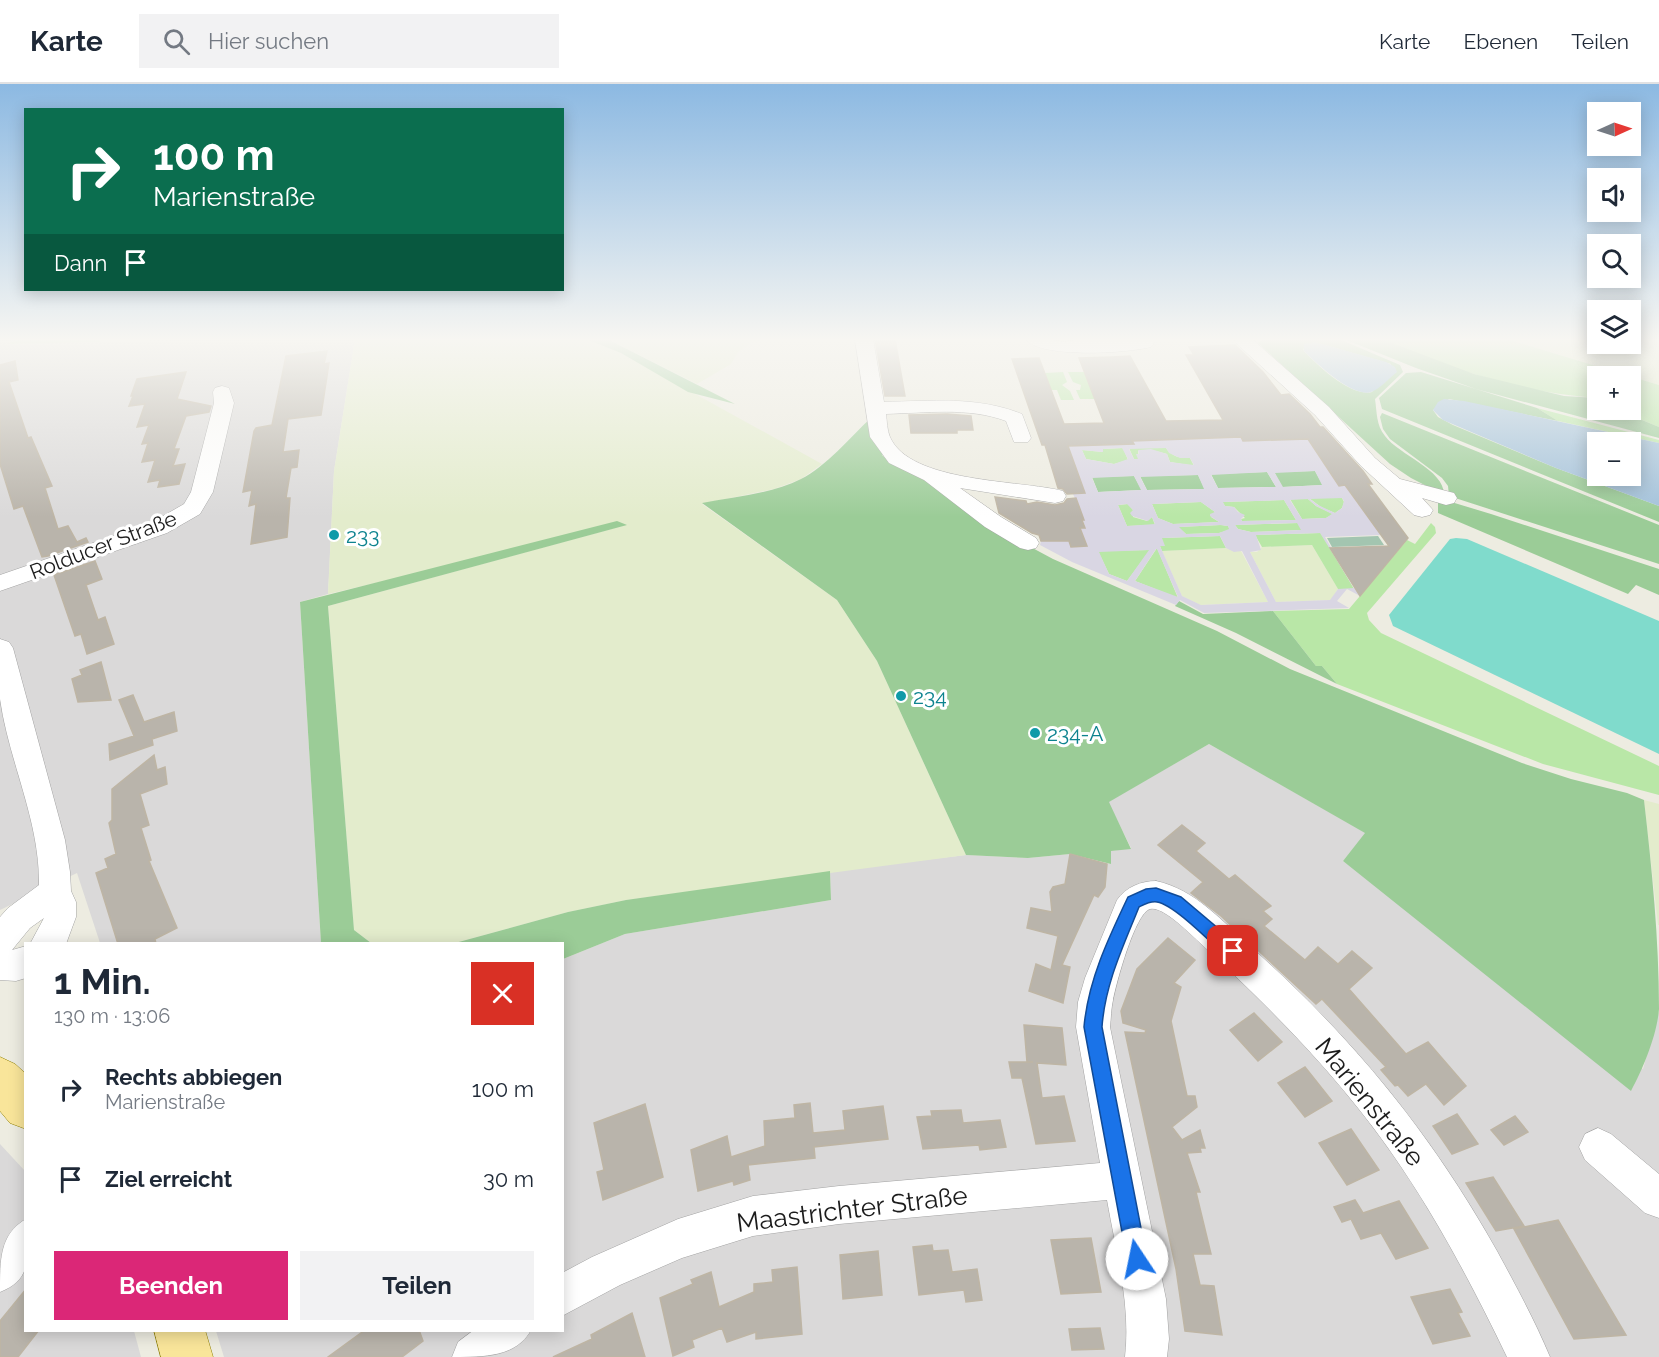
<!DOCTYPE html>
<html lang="de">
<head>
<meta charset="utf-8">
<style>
	body { margin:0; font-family:Raleway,sans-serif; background:#f2f2f3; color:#1f2937; height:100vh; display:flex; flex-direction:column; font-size:22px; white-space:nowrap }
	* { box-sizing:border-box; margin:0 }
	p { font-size:20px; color:#747a83 }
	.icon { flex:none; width:33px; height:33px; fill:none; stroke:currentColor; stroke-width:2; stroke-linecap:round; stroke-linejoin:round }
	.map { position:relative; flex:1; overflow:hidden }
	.details { position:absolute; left:24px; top:858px; width:540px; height:390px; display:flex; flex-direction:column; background:#fff; border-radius:0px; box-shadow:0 3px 15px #0003 }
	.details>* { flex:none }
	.hud { position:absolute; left:24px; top:24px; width:540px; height:183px; border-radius:0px; box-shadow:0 3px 15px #0003; background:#0b6e4f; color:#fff; overflow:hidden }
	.needle { width:39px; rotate:87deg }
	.tools { position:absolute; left:1587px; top:18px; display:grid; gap:12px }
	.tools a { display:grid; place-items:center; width:54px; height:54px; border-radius:0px; background:#fff; box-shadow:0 3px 15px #0003; font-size:30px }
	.pin { position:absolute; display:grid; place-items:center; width:51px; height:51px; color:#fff; margin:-26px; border-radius:12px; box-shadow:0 3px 9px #0006 }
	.me { position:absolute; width:66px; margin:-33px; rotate:349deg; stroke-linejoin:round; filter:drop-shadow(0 0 4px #0008) }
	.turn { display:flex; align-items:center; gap:21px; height:126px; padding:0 30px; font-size:27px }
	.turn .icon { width:78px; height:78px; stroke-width:2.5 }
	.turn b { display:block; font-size:42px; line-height:51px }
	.then { display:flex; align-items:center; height:57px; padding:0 30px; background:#0003; gap:12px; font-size:22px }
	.round { display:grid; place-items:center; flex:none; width:63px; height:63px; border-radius:0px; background:#f2f2f3 }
	.summary { display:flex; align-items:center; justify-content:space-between; height:102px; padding:0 30px }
	h1 { font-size:36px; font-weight:700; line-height:45px }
	.cta { display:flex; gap:12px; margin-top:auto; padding:12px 30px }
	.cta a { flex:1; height:69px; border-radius:0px; background:#db2777; color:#fff; font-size:24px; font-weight:700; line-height:69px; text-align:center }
	.cta a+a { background:#f2f2f3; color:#1f2937 }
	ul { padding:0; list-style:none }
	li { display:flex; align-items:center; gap:18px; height:90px; padding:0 30px }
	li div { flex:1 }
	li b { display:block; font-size:22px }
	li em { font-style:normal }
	header { display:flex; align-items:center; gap:36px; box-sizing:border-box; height:84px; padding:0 30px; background:#fff; border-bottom:2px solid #e0e1e3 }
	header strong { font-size:28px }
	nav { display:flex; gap:33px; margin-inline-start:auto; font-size:21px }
	.search { width:420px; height:54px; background:#f2f2f3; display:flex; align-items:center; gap:15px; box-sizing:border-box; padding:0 21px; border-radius:0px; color:#747a83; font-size:22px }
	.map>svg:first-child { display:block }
</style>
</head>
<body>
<header>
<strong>Karte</strong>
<div class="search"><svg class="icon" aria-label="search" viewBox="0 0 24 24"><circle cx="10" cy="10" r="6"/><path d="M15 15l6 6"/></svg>Hier suchen</div>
<nav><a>Karte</a><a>Ebenen</a><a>Teilen</a></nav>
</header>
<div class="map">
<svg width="1659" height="1273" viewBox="0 0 1659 1273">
	<rect width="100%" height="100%" fill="#edece1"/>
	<!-- residential -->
	<path fill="#dad9d9" d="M0,255H29L10,258L9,260L218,255H355L334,387L328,510L300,518L321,859H100L77,789L0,826Z
		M1209,660L1366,749L1343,777L1643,985L1659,927V1273H224L216,1247L562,1246L563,875L625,850L831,816L830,787L966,771L1028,774L1070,770L1111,780V767L1131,764L1108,718Z
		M0,1060L25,1087L26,1246L134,1247L141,1273H0Z"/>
	<!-- farmland -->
	<path fill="#e3eccc" d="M355,255H586L621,269L822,380L801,395L774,405L702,420L837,516L877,577L966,771L626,816L568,828L455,859H371L354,846L328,522L626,441L328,510L334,387Z
		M607,255H765L751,259L738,268L731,280L697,300Z
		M1507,255H1597L1598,260H1630L1631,255H1659V301Z
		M1312,461L1338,505L1331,516L1276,518L1250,468H1257L1262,463Z
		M1226,464L1241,467L1268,518L1200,521L1182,512L1162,467Z
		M1644,716L1659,720V841H1658Z"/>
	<!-- grass -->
	<path fill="#b9e7a7" d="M29,255H100V258L9,260L10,258Z
		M1381,255H1507L1659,301V343L1618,326H1630V292H1598L1597,314C1522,309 1450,285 1381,255Z
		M1063,288L1067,298L1062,301L1070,307L1074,316H1061L1057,306H1051L1045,289Z
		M1068,288H1085L1095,315H1080L1076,306H1080L1081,301L1073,298Z
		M1537,324L1659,356V359L1558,337Z
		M1123,364L1128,376L1114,380L1086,375L1082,366L1103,368L1102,365Z
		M1129,364H1166C1172,373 1180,374 1190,374L1194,382L1170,378L1167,370L1156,367H1138L1139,376L1134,375Z
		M1309,414H1342L1344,418L1342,424L1335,429L1321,423Z
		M1290,415H1308L1316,422L1333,430L1326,434L1302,435Z
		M1284,416L1296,436L1242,437L1241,435L1245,434L1234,423L1225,422L1222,418Z
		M1201,418L1215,428L1211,433L1219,438L1173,440L1158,434L1152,420Z
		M1128,420L1133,426V433L1147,437L1152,433L1155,441L1127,442L1118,421Z
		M1298,439L1302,446L1251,448L1238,445L1235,441Z
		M1431,439L1435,443L1436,449L1367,529L1369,536L1381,549L1659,682V711L1543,680L1337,600L1322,582H1316L1273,527L1349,525L1407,456L1415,460Z
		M1221,441L1228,442L1230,446L1219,449L1186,450L1178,443Z
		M1321,449L1354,505H1338L1312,461L1262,463L1255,451Z
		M1220,452L1226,464L1162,467L1160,462L1162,454Z
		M1157,464L1178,514L1135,497Z
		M1150,466L1127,497L1109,490L1098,467Z"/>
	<!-- forest -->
	<path fill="#9bcc97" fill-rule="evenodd" d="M586,255H607L735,320L688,308L621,269Z
		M1263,255H1339L1400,281L1403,288L1375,315C1377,328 1376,341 1385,352C1399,371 1445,386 1444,411L1411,394L1390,380L1258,259ZM1315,258L1391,280L1372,308C1351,313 1318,282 1304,267L1303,265Z
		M1344,255H1381L1474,290L1564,312L1597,314L1598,326H1618L1659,343V354L1476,305L1416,284Z
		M1421,288L1537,324L1558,337L1449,315L1433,326L1438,333L1453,341L1556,384L1659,422V438L1382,325L1379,314L1406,289Z
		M1382,329L1659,441V480L1449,412L1448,402L1442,394L1390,355L1383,345L1380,333Z
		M871,334L885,368L882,371L887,375H892L1025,460L1053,475L1217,547L1290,585L1522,679L1571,695L1627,709L1644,716C1652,786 1659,855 1659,925C1657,951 1643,985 1631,1007L1343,777L1365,749L1209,660L1109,718L1131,765L1111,767V780L1070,770L1028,774L966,771L877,577L837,516L702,419C734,413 771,410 801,395C827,382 849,354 871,334Z
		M1315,387L1323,401L1282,403L1274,388Z
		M1267,388L1276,403L1218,404L1211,390Z
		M1198,391L1205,405L1147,406L1140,392Z
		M1134,392L1142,406L1098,408L1092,393Z
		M1438,414L1491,430L1659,485V511L1636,501L1628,510L1438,429Z
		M617,437L627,441L328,522L354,846L371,859H321L300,518Z
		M1179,517L1203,530L1273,527L1316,582H1322L1337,600L1236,549L1175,522Z
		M830,787L831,816L625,850L563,875L562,860L455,859L568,828L626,816Z"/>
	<!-- cemetery -->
	<path fill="#a3c5b0" d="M1378,452L1384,461L1332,463L1327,454Z"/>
	<!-- pitch -->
	<path fill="#80dbcc" d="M1456,454L1467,455L1659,537V670L1393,542L1389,531L1450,455Z"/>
	<!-- plaza -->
	<path fill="#d9d6e3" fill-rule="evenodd" d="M1241,353L1243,357L1308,355L1339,401H1349L1350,409L1381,451L1325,453L1355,505L1362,509L1360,512L1347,505L1337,517L1349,524L1204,529L1180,516L1176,521L1072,478L1040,461L1041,457L1061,456L1069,457L1071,463L1087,462L1065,444L1085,443L1079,423L1073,410L1085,409L1068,362L1133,359L1132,356ZM1122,364L1128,375L1114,380L1086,375L1082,366L1103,368V365ZM1166,364L1169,369L1180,374H1190L1194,381L1170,378L1167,370L1151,365L1138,366L1139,370H1136L1138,375H1134L1129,365ZM1315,387L1322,401L1283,403L1275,389ZM1267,388L1276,403L1218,404L1211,391ZM1198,391L1204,405L1147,406L1140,393ZM1134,392L1141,406L1098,408L1092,394ZM1342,414L1344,417L1342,424L1335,429L1318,421L1310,415ZM1308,415L1316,422L1332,430L1326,434L1302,435L1290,416ZM1284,416L1296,436L1242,437L1241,435L1245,431L1238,428L1234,423L1225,422L1223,418ZM1201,418L1215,428L1210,430V432L1219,438L1173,440L1158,434L1152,420ZM1127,420L1133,426L1130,429L1132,432L1148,437L1152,433L1155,440L1127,442L1118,421ZM1297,439L1301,446L1251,448L1238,445L1235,441ZM1220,441L1228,442L1229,445L1219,449L1186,450L1179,443ZM1320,449L1354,504L1338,505L1330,516L1276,518L1250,468L1261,466L1256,451ZM1220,452L1226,464L1234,468L1242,467L1268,518L1201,521L1182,512L1160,462H1165L1162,454ZM1156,465H1157L1178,513L1135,497ZM1149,466L1127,497L1109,490L1099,468Z"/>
	<!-- water -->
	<path fill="#a2c1da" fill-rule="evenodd" d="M1315,258L1386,278L1395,283L1397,288C1389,294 1380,305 1371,308C1353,314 1316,279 1304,267V260Z
		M1444,315L1464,317L1659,359V422L1556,384L1443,336L1433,326L1438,318ZM1598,358H1630V392H1598Z"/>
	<!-- building -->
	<path fill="#b9b4ab" stroke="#beb5a4" stroke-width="1.5" d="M875,255H895L905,312H885Z
		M1235,261L1263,288L1281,311L1289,310L1310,330L1320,343H1323L1363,387L1372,400H1368L1408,454L1360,512L1330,464L1389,462L1345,401L1339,402L1308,355L1243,357L1241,353L1132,357L1134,360L1068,362L1085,409L1067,410L1063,405L1058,404L1045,361H1042L1012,275L1039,274L1064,340L1104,339L1079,274L1111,273L1130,272L1166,337L1223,336L1186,271H1194L1189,263Z
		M327,267L324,280L329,279L321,331L288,335L283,368L299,366L297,383L291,384L286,414H290L287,453L251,460L256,420L249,422L252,406L243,408L254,347L256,344L272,341L286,272Z
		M15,277L18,296L9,298L28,354L31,353L52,402L45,404L58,445L68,442L77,458L86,454L88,458L48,472L42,473L23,422L14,425L0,380V281Z
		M186,288L177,315L211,322L209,328L186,332L174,365H179L173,382L185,380L179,400L158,403L160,396L148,398L155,376L142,378L148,359L142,360L149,341L137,343L145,320L129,322L133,312H131L137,295Z
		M947,330L971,332L973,346H957V349H911L909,331Z
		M995,413L1026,417L1027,420L1037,418L1055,421L1064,419L1067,415L1076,414L1084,436H1082L1085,444H1080L1087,462L1071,463L1069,457H1041L1039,451L1032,449L999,429Z
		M95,477L102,495L86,501L98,536L105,533L114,560L87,570L81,550L75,552L54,491Z
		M101,578L111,616L78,618L72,595L82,591L80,586Z
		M133,611L144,638L174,628L177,647L152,655L153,661L110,676L109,660L134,652L119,616Z
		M154,671L157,686L165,683L167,700L140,710L149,741L141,744L151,776L149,777L177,844L155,855L156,860H118L96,789L108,784L105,775L116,770L109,739L112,736V705Z
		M1182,741L1205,759L1196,767L1229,795L1235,791L1271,822L1263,827L1272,835L1264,842L1305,876L1318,863L1338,880L1352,867L1372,884L1349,905L1406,970L1428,958L1466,1002L1444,1021L1426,1000L1408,1012L1398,1001L1395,1002L1381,986L1386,983L1322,915L1316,920L1221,832L1191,809L1203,798L1158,761Z
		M1070,770L1107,780L1105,803L1098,813L1094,811L1062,881L1070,883L1063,919L1029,907L1036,880L1051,886L1058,852L1027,844L1031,824L1052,828L1050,808L1053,803L1065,800Z
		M1168,854L1195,876L1174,899L1181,903L1171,937L1187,1012H1195L1197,1023L1172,1043L1182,1056L1200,1046L1205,1064H1200L1201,1068L1187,1069L1200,1108H1196L1211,1170H1193L1200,1201L1214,1202L1222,1251L1185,1247L1176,1185L1125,948L1145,949L1146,946L1123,939L1121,927L1137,885Z
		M1254,929L1282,958L1258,977L1230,946Z
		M1024,941L1062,944L1066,981L1037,979L1042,1014L1064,1012L1075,1057L1036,1060L1022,994H1012L1009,978H1033H1027Z
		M1305,983L1332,1017L1305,1033L1278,999Z
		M810,1019L813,1049L845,1046L843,1027L883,1022L888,1055L814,1063L815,1074L748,1081L750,1096L734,1101L733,1097L698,1107L691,1066L727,1052L731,1073L765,1062L764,1037L795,1034L794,1021Z
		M645,1020L663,1093L603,1116L597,1088L604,1086L594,1039Z
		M961,1026L963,1039L1000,1036L1006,1063L980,1066L979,1061L923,1065L917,1033L932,1032L931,1027Z
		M1457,1030L1478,1060L1452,1070L1433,1042Z
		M1515,1032L1528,1048L1504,1061L1491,1046Z
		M1351,1045L1379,1086L1347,1101L1319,1059Z
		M1493,1093L1524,1142L1496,1147L1466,1099Z
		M1355,1116L1363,1129L1399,1117L1428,1164L1396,1175L1381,1149L1361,1155L1351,1135L1342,1138L1334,1123Z
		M1558,1136L1626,1251L1574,1255L1514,1145Z
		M1091,1154L1101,1208L1061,1210L1051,1156Z
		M932,1161L933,1167L948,1166L952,1188L977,1185L982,1216L966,1218L964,1206L919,1211L913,1163Z
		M878,1167L882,1211L843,1215L840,1171Z
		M797,1183L802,1250L756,1255V1248L727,1258L722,1244L692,1256L694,1263L673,1272L660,1214L693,1200L691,1196L711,1188L719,1223L754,1208V1200L773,1198L772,1186Z
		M26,1205V1246H39L18,1273H0V1237Z
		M1450,1205L1462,1228L1458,1229L1470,1252L1433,1260L1411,1213Z
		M632,1229L645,1273H553L592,1255L591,1251Z
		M1100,1244L1104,1265L1072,1266L1069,1245Z
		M365,1246H419L423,1257L402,1273H328Z"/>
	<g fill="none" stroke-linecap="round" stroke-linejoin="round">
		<!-- minor casing -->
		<g stroke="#a3a3a3" stroke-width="1">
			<path id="minor" d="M855,255H873L884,318C931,317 977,312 1022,330L1031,354L1028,358H1014L1006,337C968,323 926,329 886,330C887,337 887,346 890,353C910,399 1020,396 1063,407L1066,412L1063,417L1055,419L960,404L1001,433L1036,454L1039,459L1036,464L1028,466L1020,464L985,443L924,396L889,379L870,353Z
				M1025,255H1047L1064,258L1082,255H1153L1154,259L1151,263C1129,269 1040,275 1025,255Z
				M1237,255H1252L1329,323L1375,374L1400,395L1454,409L1457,414L1454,419L1446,421L1422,414L1433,426L1430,431L1422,433L1414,431L1361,382L1315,331L1238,261L1235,257Z
				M222,302L229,304L234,319L213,408L200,430L167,449L0,507V491L151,439L184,420L191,408L214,319L213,308L215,304Z
				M0,555L9,558L13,564L65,756L70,788L71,807L76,818V833L66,860H30L44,834L30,844L12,866L26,862V894L16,897L0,896V833L8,824L39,801C40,737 9,678 0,615C0,596 0,575 0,555Z
				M1156,797C1195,805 1224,839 1252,864C1354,955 1430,1048 1497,1167C1516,1202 1535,1237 1550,1273H1507C1465,1186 1419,1100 1358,1024C1313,967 1261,916 1208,866C1197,857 1164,821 1150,825C1135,829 1116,900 1113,916C1111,925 1111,934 1110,943L1166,1215L1169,1255L1167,1273H1125C1131,1221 1116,1167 1107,1116L839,1140L753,1152L682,1174L620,1201L562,1232V1189L592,1173L678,1135L753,1112L839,1102L1100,1079L1076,943L1078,918L1085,894L1117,816C1126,803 1141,797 1156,797Z
				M1598,1044L1611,1050L1659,1090V1134L1645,1129L1585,1076L1579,1063L1585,1050Z
				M26,1135C26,1168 36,1194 0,1208C0,1175 0,1150 26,1135Z
				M474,1246H531C516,1273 485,1273 452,1273L458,1258Z"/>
		</g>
		<!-- major casing -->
		<g stroke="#908003" stroke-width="1">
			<path id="major" d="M0,973L15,980L26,990V1045L10,1039L0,1027Z
				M154,1246H205L213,1273H161Z"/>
		</g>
		<!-- minor -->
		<use href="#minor" fill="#fff" fill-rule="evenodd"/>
		<!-- major -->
		<use href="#major" fill="#f9e59a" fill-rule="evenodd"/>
	</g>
	<!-- sky -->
	<linearGradient id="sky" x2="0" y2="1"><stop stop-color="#8cb9e2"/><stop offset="0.59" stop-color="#f7f6f2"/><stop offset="1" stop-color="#f7f6f2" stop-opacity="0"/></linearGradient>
	<rect width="1659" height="433" fill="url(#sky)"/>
	<!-- route -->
	<path fill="#1a73e8" stroke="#114b97" stroke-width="1.5" d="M1156,804L1181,813L1239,862L1241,867L1239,873L1233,875L1227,873C1212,860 1175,821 1157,818C1150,817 1145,820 1139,823C1123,863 1105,900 1102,943L1147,1175L1144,1182L1137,1185L1130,1182L1127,1175L1084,943C1088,897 1108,855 1128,813L1146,805Z"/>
	<!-- markers -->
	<g fill="#0f9aa8" stroke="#fff" stroke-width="2">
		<circle cx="334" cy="451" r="6"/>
		<circle cx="901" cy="612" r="6"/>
		<circle cx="1035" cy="649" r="6"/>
	</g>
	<g text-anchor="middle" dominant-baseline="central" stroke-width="6" stroke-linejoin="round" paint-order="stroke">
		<!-- culture labels -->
		<g font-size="21" fill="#0d838f" stroke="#fff" text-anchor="start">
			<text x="346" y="451">233</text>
			<text x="913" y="612">234</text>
			<text x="1047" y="649">234-A</text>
		</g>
		<!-- street labels -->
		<g font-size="21" fill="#1c1c1c" stroke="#fff">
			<text transform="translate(103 461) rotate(-21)">Rolducer Straße</text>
		</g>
		<!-- near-street labels -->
		<g font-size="26" fill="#1c1c1c" stroke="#fff">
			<text transform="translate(1370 1018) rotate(51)">Marienstraße</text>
			<text transform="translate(852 1125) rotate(-7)">Maastrichter Straße</text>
		</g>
	</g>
</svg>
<div class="tools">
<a><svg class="needle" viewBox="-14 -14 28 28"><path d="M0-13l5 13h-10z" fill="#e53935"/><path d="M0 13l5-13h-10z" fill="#747a83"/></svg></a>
<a><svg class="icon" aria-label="sound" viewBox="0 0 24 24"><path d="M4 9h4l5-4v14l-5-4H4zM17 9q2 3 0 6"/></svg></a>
<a><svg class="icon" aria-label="search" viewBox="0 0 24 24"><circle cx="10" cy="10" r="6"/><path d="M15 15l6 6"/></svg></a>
<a><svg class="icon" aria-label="layers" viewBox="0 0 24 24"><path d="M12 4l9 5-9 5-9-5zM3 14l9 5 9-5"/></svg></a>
<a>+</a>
<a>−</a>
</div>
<div class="pin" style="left:1233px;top:867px;background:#d93025"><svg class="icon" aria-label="arrive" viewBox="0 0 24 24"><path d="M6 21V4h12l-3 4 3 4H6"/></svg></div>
<svg class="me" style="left:1137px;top:1175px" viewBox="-20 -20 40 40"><circle r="19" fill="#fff"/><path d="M0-13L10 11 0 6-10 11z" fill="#1a73e8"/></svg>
<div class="hud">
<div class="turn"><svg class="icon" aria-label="right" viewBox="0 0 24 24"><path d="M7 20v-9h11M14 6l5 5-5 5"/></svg><div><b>100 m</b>Marienstraße</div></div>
<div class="then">Dann<svg class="icon" aria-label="arrive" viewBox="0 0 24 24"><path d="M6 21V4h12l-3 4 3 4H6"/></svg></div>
</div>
<section class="details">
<div class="summary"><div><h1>1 Min.</h1><p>130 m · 13:06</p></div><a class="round" style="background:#d93025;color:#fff"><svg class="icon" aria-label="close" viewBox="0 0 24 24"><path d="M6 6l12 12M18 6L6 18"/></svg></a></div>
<ul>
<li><svg class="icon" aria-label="right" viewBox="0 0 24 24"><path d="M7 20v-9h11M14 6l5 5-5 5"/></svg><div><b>Rechts abbiegen</b><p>Marienstraße</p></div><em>100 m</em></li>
<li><svg class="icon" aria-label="arrive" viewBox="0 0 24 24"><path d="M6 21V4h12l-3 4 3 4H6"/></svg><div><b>Ziel erreicht</b></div><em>30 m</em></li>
</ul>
<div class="cta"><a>Beenden</a><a>Teilen</a></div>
</section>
</div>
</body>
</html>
